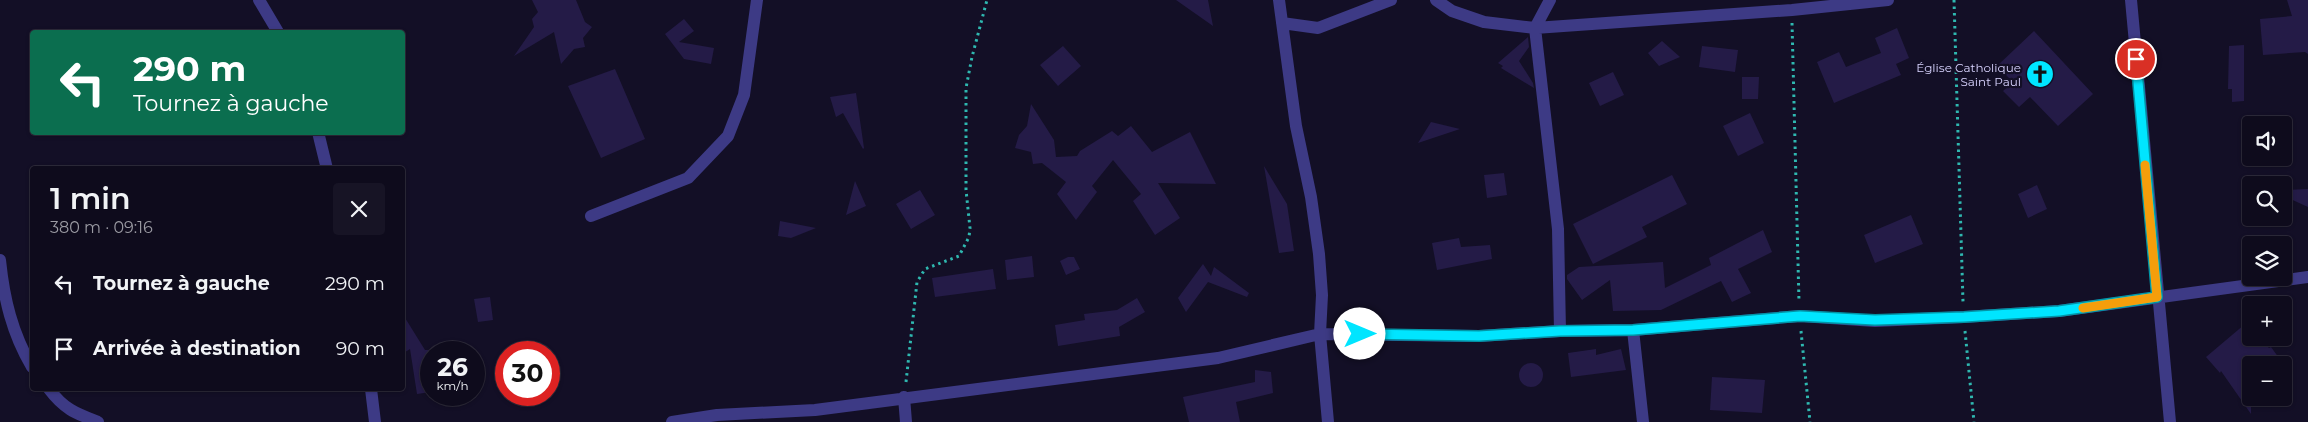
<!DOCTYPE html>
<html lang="fr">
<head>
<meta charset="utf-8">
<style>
	body { margin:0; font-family:Montserrat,sans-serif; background:#171425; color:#f1f3f6; height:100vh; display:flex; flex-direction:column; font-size:19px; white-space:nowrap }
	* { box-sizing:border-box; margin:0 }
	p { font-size:16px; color:#9b9ba3 }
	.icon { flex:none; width:28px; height:28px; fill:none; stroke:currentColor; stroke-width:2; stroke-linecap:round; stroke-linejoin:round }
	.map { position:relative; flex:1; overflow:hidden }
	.side { position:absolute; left:30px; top:166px; width:375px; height:225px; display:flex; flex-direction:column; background:#0e0b1c; border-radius:5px; box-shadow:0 1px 4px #0004,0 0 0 1px #2e2b3b }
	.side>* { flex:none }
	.guide { position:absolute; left:30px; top:30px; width:375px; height:105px; border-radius:5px; box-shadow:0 1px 4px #0004,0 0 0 1px #2e2b3b; background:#0b6e4f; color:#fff; overflow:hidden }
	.buttons { position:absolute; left:2242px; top:116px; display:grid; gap:10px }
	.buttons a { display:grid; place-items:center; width:50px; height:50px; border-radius:5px; background:#0e0b1c; box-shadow:0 1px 4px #0004,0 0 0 1px #2e2b3b; font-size:25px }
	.speed { position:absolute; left:420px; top:341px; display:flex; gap:10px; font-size:25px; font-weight:700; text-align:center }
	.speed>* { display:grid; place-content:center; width:65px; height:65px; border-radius:50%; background:#0e0b1c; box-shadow:0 1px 4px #0004,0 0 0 1px #2e2b3b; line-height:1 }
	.speed small { font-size:12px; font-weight:400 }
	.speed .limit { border:8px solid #d22; background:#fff; color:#111 }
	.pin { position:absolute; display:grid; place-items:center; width:42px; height:42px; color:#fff; margin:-21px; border:2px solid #fff; border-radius:50%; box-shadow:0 1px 5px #0007 }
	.me { position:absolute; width:55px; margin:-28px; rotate:90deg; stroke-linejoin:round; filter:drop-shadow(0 0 4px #0008) }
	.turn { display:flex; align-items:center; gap:18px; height:105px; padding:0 20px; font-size:22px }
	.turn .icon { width:65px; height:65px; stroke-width:2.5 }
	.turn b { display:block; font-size:35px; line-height:42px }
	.round { display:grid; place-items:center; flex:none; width:52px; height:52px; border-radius:5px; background:#171425 }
	.head { display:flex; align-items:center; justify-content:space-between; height:85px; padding:0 20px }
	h1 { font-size:30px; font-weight:600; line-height:38px }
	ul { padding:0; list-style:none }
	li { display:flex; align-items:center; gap:15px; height:65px; padding:0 20px }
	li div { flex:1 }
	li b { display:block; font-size:19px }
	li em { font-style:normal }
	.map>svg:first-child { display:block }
</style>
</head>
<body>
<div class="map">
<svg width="2308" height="422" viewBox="0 0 2308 422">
	<rect width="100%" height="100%" fill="#130f26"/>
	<!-- building -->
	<path fill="#241b47" d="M532,0H576L585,22L592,27L583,38L585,47L574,49L561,64L554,32L514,56L534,27L532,19L538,12Z
		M1176,0H1208L1213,26Z
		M2287,0H2308V54L2305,52L2263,55L2260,19L2292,16Z
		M684,19L694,31L679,42L714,48L711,64L684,59L665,34Z
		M1897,28L1909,58L1896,64L1901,75L1834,103L1817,62L1839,52L1846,67L1881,53L1875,38Z
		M2034,31L2093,94L2058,126L2030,97L2019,107L2003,91L2013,82L1997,66Z
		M1528,37L1529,47L1519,61L1533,83L1534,88L1501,68L1503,66L1498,63Z
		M1662,41L1680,57L1659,66L1648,53Z
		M2244,45V101L2232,102V89H2228L2229,46Z
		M1063,46L1081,66L1058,86L1040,65Z
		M1702,46L1738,50L1735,72L1699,67Z
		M615,69L645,139L601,158L568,86Z
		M1613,72L1624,95L1600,106L1589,83Z
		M1742,77H1759L1758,99H1742Z
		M856,93L864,148L863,149L843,113L836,117L830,97Z
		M1031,104L1054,140L1056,157L1077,156L1080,151L1112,131L1118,136L1131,126L1152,152L1190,132L1216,184L1158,183L1180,218L1155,235L1133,201L1141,194L1113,160L1092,186L1097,192L1076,220L1057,194L1066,182L1042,163L1033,164L1031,152L1015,148L1019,135L1027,126Z
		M1750,113L1764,143L1738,156L1723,126Z
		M1431,122L1460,129L1418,143Z
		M1264,166L1287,204L1294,251L1279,253Z
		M1504,173L1507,195L1487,198L1484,175Z
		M1672,175L1687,204L1642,227L1647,237L1593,264L1573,224Z
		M855,181L866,206L846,215Z
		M2037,185L2047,209L2028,218L2018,194Z
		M2308,189V207L2284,196V190Z
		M920,190L935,215L911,229L896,204Z
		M1911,215L1923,244L1875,263L1864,235Z
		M780,221L816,228L791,238L778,236Z
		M1763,230L1772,252L1738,269L1751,293L1732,302L1721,281L1661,310L1613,311L1610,280L1582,300L1567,279V275L1579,267L1663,262L1665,288L1711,265L1709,258Z
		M1459,238L1461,247L1490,245L1492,259L1437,270L1432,243Z
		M1032,256L1034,277L1007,280L1005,260Z
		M1068,257H1074L1080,269L1066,275L1060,261Z
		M1203,264L1211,276L1214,267L1249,293L1247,297L1208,282L1186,312L1178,298Z
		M993,269L996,289L935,297L932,278Z
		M490,297L493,320L478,322L474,299Z
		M1137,298L1145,312L1119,327L1120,336L1058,346L1055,325L1085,320L1084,314L1117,310Z
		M402,313L425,350H431V392L417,394L410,349L402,354Z
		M2251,319V338H2260L2269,348L2271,347L2284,365H2251V414L2221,371L2220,373L2206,357Z
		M1596,349V355L1621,349L1626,370L1571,377L1568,353Z
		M1519 375a12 12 0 1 1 24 0a12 12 0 1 1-24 0Z
		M1255,370L1271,372L1273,393L1236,402L1240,422H1189L1183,397L1255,382Z
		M1712,377L1765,380L1762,413L1710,410Z"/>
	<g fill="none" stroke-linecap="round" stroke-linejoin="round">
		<!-- path -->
		<path stroke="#2fb8b0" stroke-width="3" stroke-dasharray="2.5 4" stroke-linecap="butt" d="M1954,0L1963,302
			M1792,23L1799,302
			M1801,331L1810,422
			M1965,331L1974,422
			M906,382L917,282L925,269L959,256L969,237L970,228L966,190V88L972,57L987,0"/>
		<!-- minor -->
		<path stroke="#3d3a85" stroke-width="12" d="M259,0L278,32
			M1279,0L1296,126L1311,197L1319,254L1322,295L1320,334L1328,422
			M1436,0L1452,11L1484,22L1535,28L1792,10L1888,0
			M1550,0L1535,28L1558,229L1560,331
			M2131,0L2170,422
			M1282,23L1318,28L1391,0
			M318,132L327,169
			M591,216L688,178L728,136L744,95L757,0
			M0,260C4,299 12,333 32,367
			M1633,330L1643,422
			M49,389C64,409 75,413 98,422
			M371,389L375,422
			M904,397L906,422
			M672,422L717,415L815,410L1218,358L1320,334L1479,336L1560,331L1633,330L1800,316L1875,321L1964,317L2059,311L2308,277"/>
	</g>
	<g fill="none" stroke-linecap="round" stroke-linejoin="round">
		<!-- route casing -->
		<g stroke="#0095a6" stroke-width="12">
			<path id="route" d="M1360,334L1479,336L1560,331L1633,330L1800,316L1875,320L1964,317L2059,311L2157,297L2136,59"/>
		</g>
		<!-- route -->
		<use href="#route" stroke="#00e5ff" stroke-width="9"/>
		<!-- slow -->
		<path stroke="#f59e0b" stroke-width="9" d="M2083,308L2157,297L2145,165"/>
	</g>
	<!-- icons -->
	<defs>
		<g id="church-disc" transform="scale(1.4375)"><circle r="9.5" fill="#00e5ff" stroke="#130f26"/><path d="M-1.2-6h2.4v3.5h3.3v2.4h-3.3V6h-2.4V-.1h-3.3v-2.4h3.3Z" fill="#111"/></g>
	</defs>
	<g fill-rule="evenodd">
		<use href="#church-disc" x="2040" y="74"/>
	</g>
	<g text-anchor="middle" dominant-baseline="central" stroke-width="4.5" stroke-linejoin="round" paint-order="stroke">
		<!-- poi labels -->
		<g font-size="12" fill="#d9d4ff" stroke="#130f26" text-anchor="end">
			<text x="2021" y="67">Église Catholique<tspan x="2021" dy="14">Saint Paul</tspan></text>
		</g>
	</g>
</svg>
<div class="buttons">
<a><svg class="icon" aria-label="sound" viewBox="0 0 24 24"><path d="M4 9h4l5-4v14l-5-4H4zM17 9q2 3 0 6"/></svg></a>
<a><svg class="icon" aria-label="search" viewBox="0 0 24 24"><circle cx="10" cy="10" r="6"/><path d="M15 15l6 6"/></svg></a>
<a><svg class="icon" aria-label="layers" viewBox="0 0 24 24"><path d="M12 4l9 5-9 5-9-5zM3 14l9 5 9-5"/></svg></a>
<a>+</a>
<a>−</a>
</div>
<div class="speed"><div>26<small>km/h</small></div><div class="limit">30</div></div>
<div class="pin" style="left:2136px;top:59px;background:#d93025"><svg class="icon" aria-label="arrive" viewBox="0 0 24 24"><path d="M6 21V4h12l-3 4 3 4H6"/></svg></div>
<svg class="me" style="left:1360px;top:334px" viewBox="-20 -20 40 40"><circle r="19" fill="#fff"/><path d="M0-13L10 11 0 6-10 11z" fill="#00e5ff"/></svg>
<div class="guide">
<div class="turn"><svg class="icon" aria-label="left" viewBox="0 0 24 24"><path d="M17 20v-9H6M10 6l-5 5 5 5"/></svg><div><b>290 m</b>Tournez à gauche</div></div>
</div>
<section class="side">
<div class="head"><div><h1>1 min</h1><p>380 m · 09:16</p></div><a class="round"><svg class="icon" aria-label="close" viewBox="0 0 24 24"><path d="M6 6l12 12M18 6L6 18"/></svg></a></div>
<ul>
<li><svg class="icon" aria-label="left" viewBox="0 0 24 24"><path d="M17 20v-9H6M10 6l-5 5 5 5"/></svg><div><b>Tournez à gauche</b></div><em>290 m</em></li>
<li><svg class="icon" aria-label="arrive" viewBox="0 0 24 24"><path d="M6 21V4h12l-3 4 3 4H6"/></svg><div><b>Arrivée à destination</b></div><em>90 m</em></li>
</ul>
</section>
</div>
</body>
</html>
